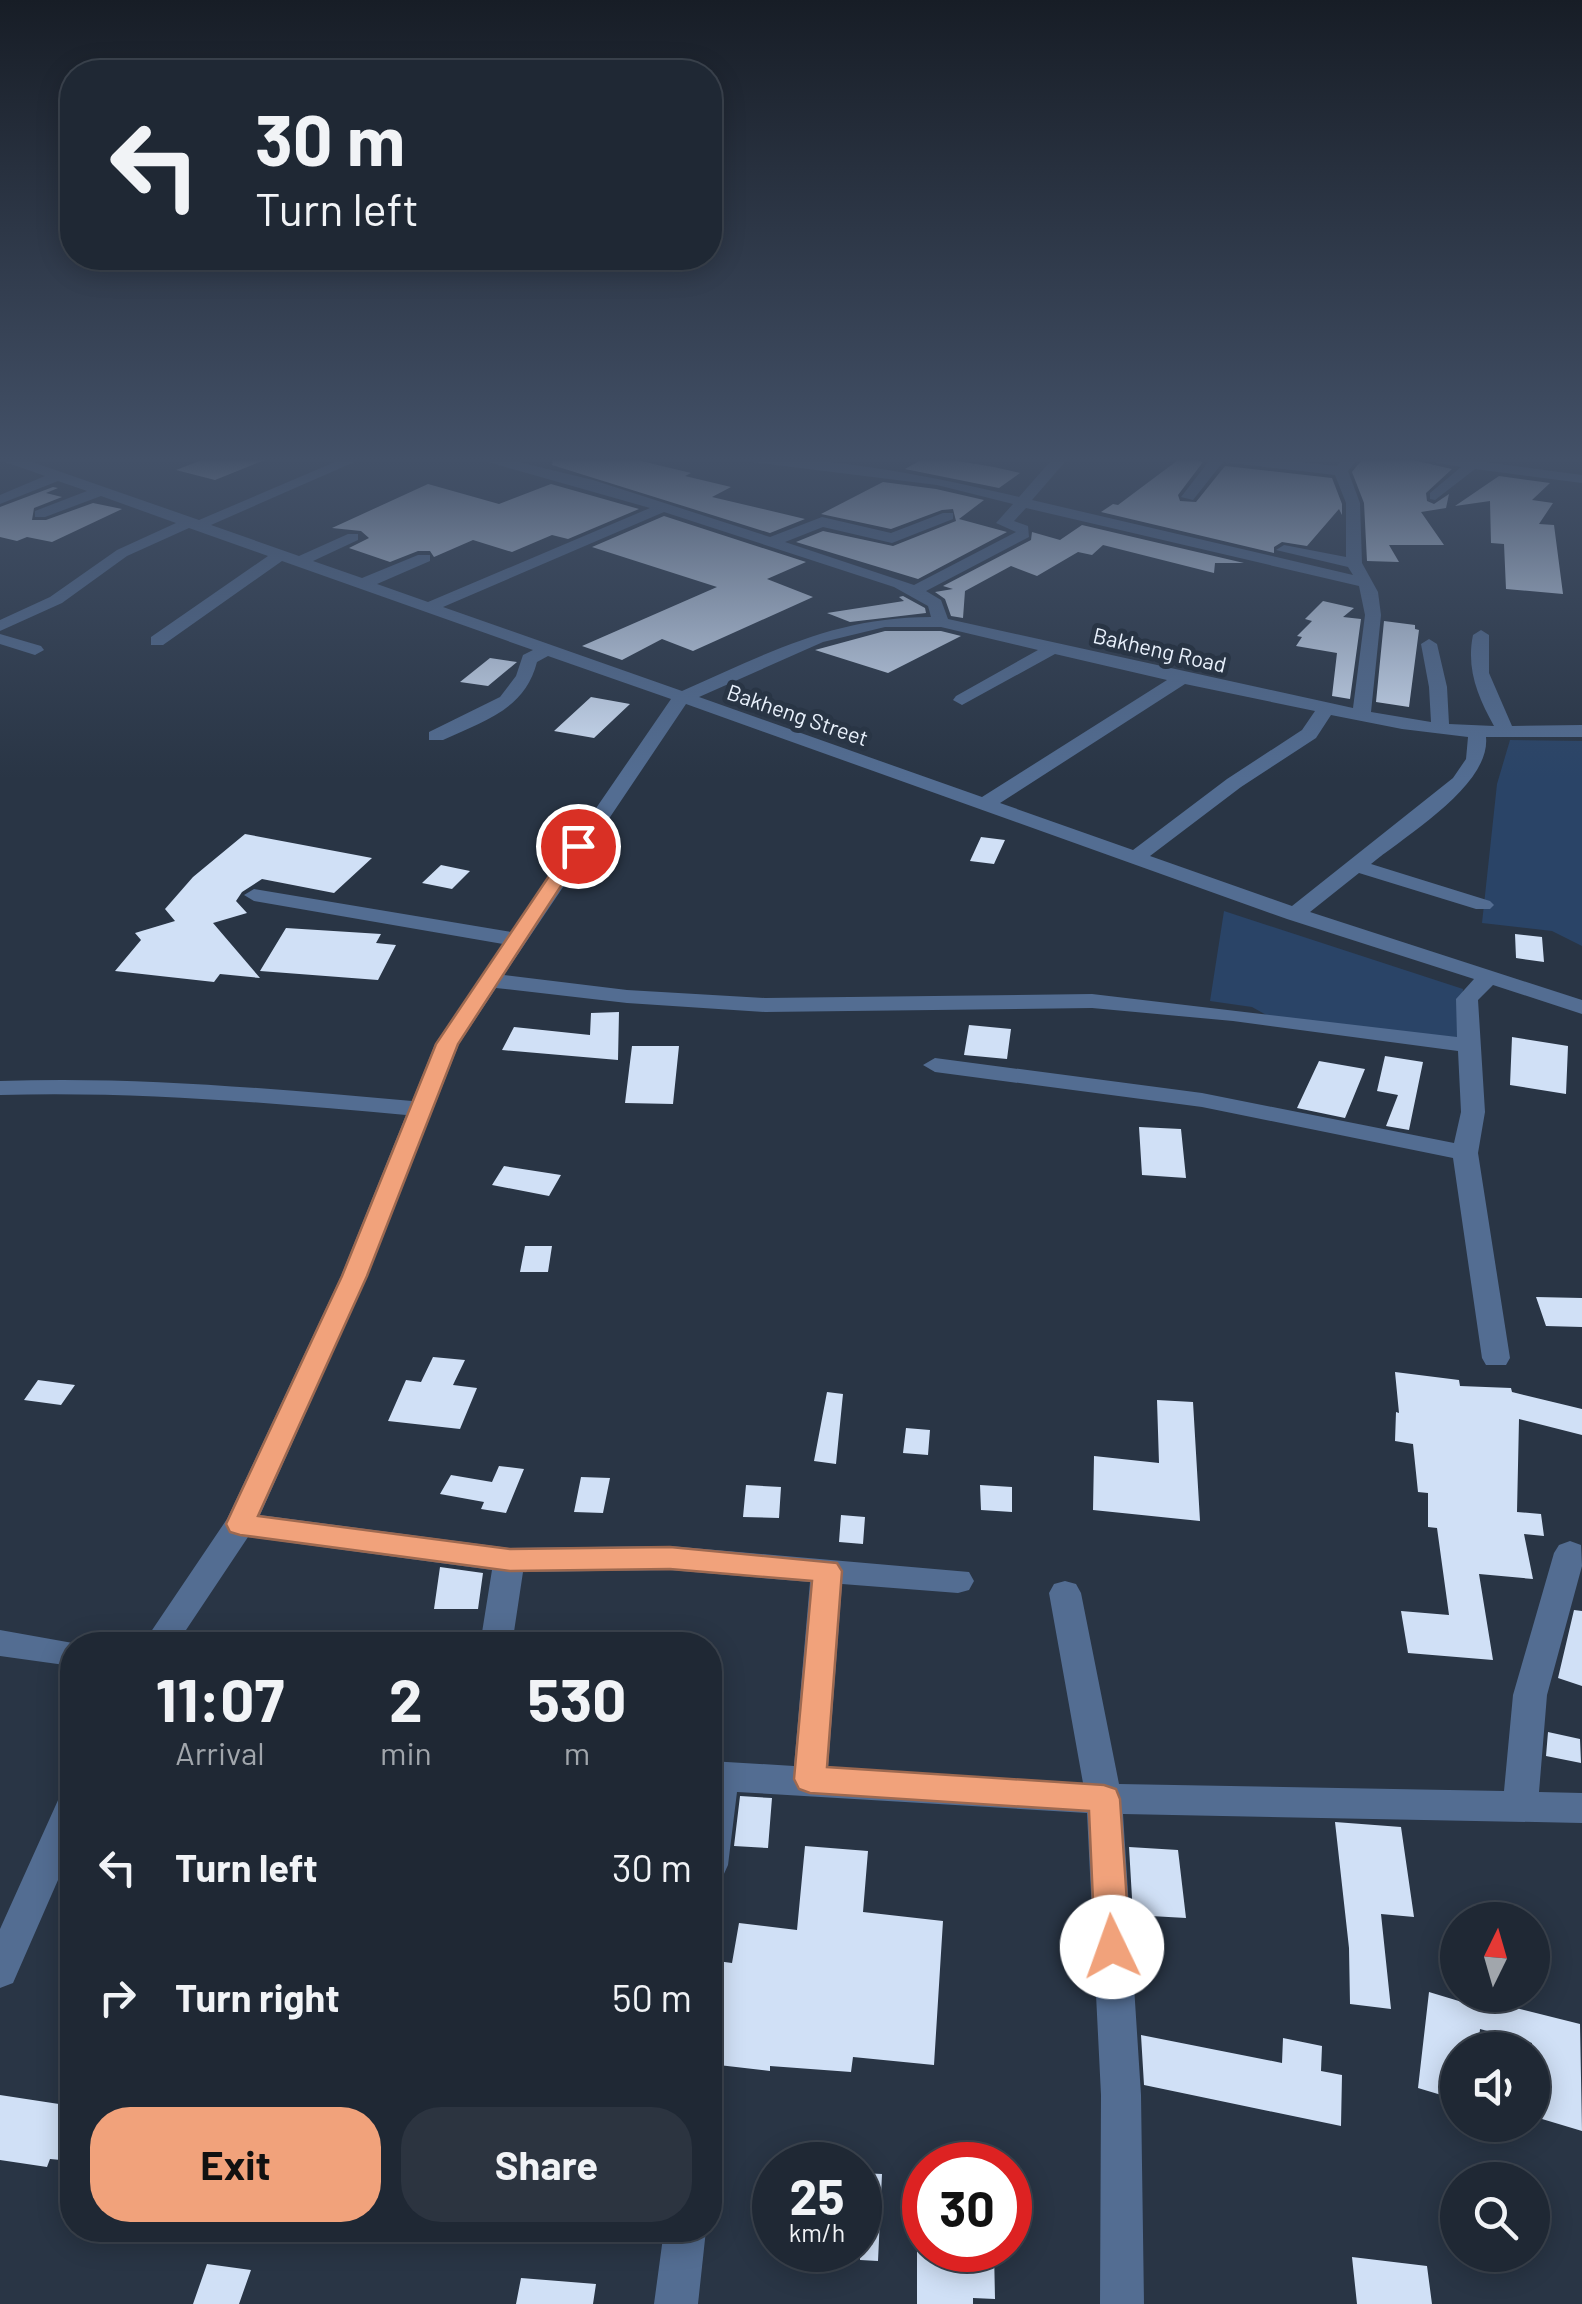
<!DOCTYPE html>
<html lang="en">
<head>
<meta charset="utf-8">
<style>
	body { margin:0; font-family:Barlow,sans-serif; background:#2c3440; color:#f1f3f6; height:100vh; display:flex; flex-direction:column; font-size:38px; white-space:nowrap }
	* { box-sizing:border-box; margin:0 }
	p { font-size:32px; color:#a1a6ac }
	.icon { flex:none; width:55px; height:55px; fill:none; stroke:currentColor; stroke-width:2; stroke-linecap:round; stroke-linejoin:round }
	.map { position:relative; flex:1; overflow:hidden }
	.panel { position:absolute; left:60px; top:1632px; width:662px; height:610px; display:flex; flex-direction:column; background:#1f2834; border-radius:40px; box-shadow:0 5px 25px #0003,0 0 0 2px #3c444f }
	.panel>* { flex:none }
	.guide { position:absolute; left:60px; top:60px; width:662px; height:210px; border-radius:40px; box-shadow:0 5px 25px #0003,0 0 0 2px #3c444f; background:#1f2834; color:#f1f3f6; overflow:hidden }
	.needle { width:65px; rotate:5deg }
	.controls { position:absolute; left:1440px; top:1902px; display:grid; gap:20px }
	.controls a { display:grid; place-items:center; width:110px; height:110px; border-radius:50%; background:#1f2834; box-shadow:0 5px 25px #0003,0 0 0 2px #3c444f; font-size:50px }
	.speed { position:absolute; left:752px; top:2142px; display:flex; gap:20px; font-size:50px; font-weight:700; text-align:center }
	.speed>* { display:grid; place-content:center; width:130px; height:130px; border-radius:50%; background:#1f2834; box-shadow:0 5px 25px #0003,0 0 0 2px #3c444f; line-height:1 }
	.speed small { font-size:25px; font-weight:400 }
	.speed .limit { border:15px solid #d22; background:#fff; color:#111 }
	.pin { position:absolute; display:grid; place-items:center; width:85px; height:85px; color:#fff; margin:-42px; border:5px solid #fff; border-radius:50%; box-shadow:0 2px 10px #0007 }
	.me { position:absolute; width:110px; margin:-55px; rotate:357deg; stroke-linejoin:round; filter:drop-shadow(0 0 8px #0008) }
	.turn { display:flex; align-items:center; gap:35px; height:210px; padding:0 30px; font-size:45px }
	.turn .icon { width:130px; height:130px; stroke-width:2.5 }
	.turn b { display:block; font-size:70px; line-height:85px }
	.eta { display:flex; justify-content:space-evenly; align-items:center; height:170px; text-align:center }
	.eta b { font-size:60px; font-weight:700; line-height:70px }
	.action { display:flex; gap:20px; margin-top:auto; padding:20px 30px }
	.action a { flex:1; height:115px; border-radius:40px; background:#f1a27b; color:#111; font-size:40px; font-weight:700; line-height:115px; text-align:center }
	.action a+a { background:#2c3440; color:#f1f3f6 }
	ul { padding:0; list-style:none }
	li { display:flex; align-items:center; gap:30px; height:130px; padding:0 30px }
	li div { flex:1 }
	li b { display:block; font-size:38px }
	li em { font-style:normal }
	.map>svg:first-child { display:block }
</style>
</head>
<body>
<div class="map">
<svg width="1582" height="2304" viewBox="0 0 1582 2304">
	<rect width="100%" height="100%" fill="#293545"/>
	<!-- green -->
	<path fill="#2a4467" d="M1510,740L1582,741V946L1552,931L1482,923L1497,784Z
		M1224,911L1463,989L1460,1039L1270,1017L1252,1007L1210,1001Z"/>
	<!-- building -->
	<path fill="#d0e0f6" d="M212,456H272V457L215,480L176,470Z
		M553,456H621L691,473L685,476L731,487L712,497L805,519L770,533L552,465Z
		M928,456L994,467L1020,473L999,488L905,469Z
		M1365,456H1395L1452,469L1426,493L1427,501L1434,504L1449,494L1446,508L1421,512L1444,545H1389L1399,562L1367,561L1364,503L1352,472Z
		M1189,458L1203,462L1178,495L1180,501L1196,502L1225,466L1332,478L1342,504V515L1339,509L1307,546L1282,542L1274,547V553L1101,512L1113,504L1118,505L1178,460Z
		M1499,476L1550,483L1532,500L1553,503L1539,524L1554,525L1563,594L1506,589L1504,544L1491,543L1490,501L1455,506Z
		M883,482L936,489L984,500L959,519L1007,532L918,579L796,542L823,531L893,546L956,521L953,509L942,510L891,529L821,514Z
		M428,484L499,504L551,484L639,509L568,539L552,535L512,552L473,540L434,557L430,551H418L390,562L349,548L369,538L361,531L332,528Z
		M53,487L58,488L46,493L62,497L34,508L32,520H46L93,503L122,509L52,542L27,537L17,541L0,537V507Z
		M664,516L806,562L767,579L813,597L693,651L662,639L622,660L582,646L717,587L592,547Z
		M1082,525L1244,563H1215L1214,573L1103,545L1092,555L1078,552L1037,576L1011,566L965,591L963,618L951,616L945,599L935,592L953,589L943,586L1031,540L1032,532L1060,540Z
		M903,596L925,608L926,613L850,622L827,613L904,601L899,597Z
		M1323,601L1354,608L1343,617L1361,619L1350,699L1332,696L1337,653L1296,646L1302,637L1297,636L1312,621L1305,619Z
		M1384,621L1415,625V629L1419,630L1409,707L1376,702Z
		M885,631H941L961,636L888,673L815,650Z
		M490,658L517,662L488,686L460,682Z
		M591,697L630,704L594,738L554,731Z
		M245,834L372,858L334,893L262,879L242,892L236,901L247,913L213,923L260,978L220,974L214,982L115,971L141,940L135,933L175,921L165,909L193,877Z
		M981,837L1005,840L994,864L970,861Z
		M441,865L470,871L452,889L422,883Z
		M286,928L381,934L376,943L396,945L378,980L260,971Z
		M1515,934L1542,937L1544,962L1516,958Z
		M619,1012L618,1060L502,1050L514,1027L590,1035L591,1013Z
		M969,1025L1011,1029L1007,1059L964,1055Z
		M1512,1037L1568,1046L1566,1094L1510,1085Z
		M632,1046H679L673,1104L625,1103Z
		M1385,1056L1423,1062L1409,1130L1386,1126L1398,1095L1377,1091Z
		M1319,1061L1365,1069L1345,1118L1297,1108Z
		M1139,1127L1181,1129L1186,1178L1142,1175Z
		M504,1166L561,1175L549,1196L492,1185Z
		M525,1246H552L548,1272H520Z
		M1536,1297L1582,1298V1327L1546,1326Z
		M433,1357L465,1360L453,1385L477,1388L460,1429L388,1421L406,1380L421,1382Z
		M1395,1372L1459,1380L1460,1386L1511,1388L1512,1392L1582,1409V1435L1519,1419L1517,1512L1541,1514L1544,1536L1524,1534L1533,1579L1479,1574L1493,1660L1408,1653L1401,1611L1449,1615L1437,1528L1428,1527V1493L1418,1492L1413,1444L1395,1441L1396,1412L1399,1413Z
		M38,1380L75,1385L61,1405L24,1400Z
		M827,1392L843,1394L836,1464L814,1461Z
		M1157,1400L1193,1402L1200,1521L1093,1510L1094,1456L1159,1463Z
		M906,1428L930,1430L928,1455L903,1453Z
		M499,1466L524,1469L506,1513L481,1509L484,1502L440,1494L451,1475L492,1482Z
		M581,1477L610,1478L603,1513L574,1512Z
		M746,1485L781,1487L779,1518L743,1517Z
		M980,1485L1012,1487V1512L981,1510Z
		M841,1515L865,1517L863,1544L839,1542Z
		M440,1567L483,1573L478,1609H434Z
		M1574,1610L1582,1611V1686L1558,1678Z
		M1548,1732L1580,1739L1581,1763L1546,1756Z
		M740,1796L772,1798L768,1848L734,1846Z
		M1335,1822L1401,1827L1414,1917L1381,1914L1391,2009L1350,2004L1349,1948Z
		M805,1846L868,1851L863,1912L943,1921L934,2065L853,2057L851,2072L770,2066V2071L710,2064V2000L717,1961L732,1963L739,1923L797,1930Z
		M1129,1847L1178,1850L1186,1918L1133,1915Z
		M1429,1992L1492,2011V2002L1580,2024L1582,2131L1532,2116V2043L1480,2029L1478,2050H1458V2100L1418,2088Z
		M1141,2035L1282,2063L1283,2038L1322,2046L1321,2071L1342,2075L1341,2126L1144,2085Z
		M0,2095L72,2106V2161L50,2159L47,2167L0,2160Z
		M860,2173L882,2174L878,2261L860,2260Z
		M917,2250H994L995,2299L973,2298V2304H917Z
		M1352,2257L1427,2266L1432,2304H1357Z
		M207,2264L251,2270L239,2304H193Z
		M521,2278L596,2284L593,2304H516Z"/>
	<g fill="none" stroke-linecap="round" stroke-linejoin="round">
		<!-- minor -->
		<path fill="#536d92" fill-rule="evenodd" d="M0,456H15L199,520L349,456H368L211,525L299,556L348,534H358V540L313,561L362,578L418,555H430V561L377,584L428,602L650,508L467,456H493L593,480L770,537L822,517L891,533L943,513H953V519L892,543L823,527L785,542L914,585L1016,532L996,523L1013,504L937,485L735,460L728,456C826,456 924,474 1019,497L1055,456H1070L1032,500L1353,575L1348,567L1276,550L1284,545L1346,557V503L1335,475L1223,462L1193,500L1181,497L1209,461L1199,456H1246L1337,466L1346,456H1361L1348,471L1360,503L1362,563L1378,592L1381,615L1371,712L1431,722L1429,687L1421,644L1429,639L1437,644L1447,687L1449,724L1494,726C1478,697 1466,669 1473,635L1481,630L1489,635V673L1512,726L1582,725V737H1486C1491,785 1405,836 1371,864L1490,901L1494,905L1490,909H1476L1359,873L1310,912L1582,1000V1014L1493,985L1478,1000L1485,1112L1478,1153L1510,1358L1506,1365H1486L1482,1358L1453,1158L1202,1107L935,1072L923,1065L935,1058L1202,1093L1454,1143L1461,1112L1458,1051L1233,1021L1092,1008L765,1012L627,1003L496,988L459,1044L367,1276L260,1515L509,1548L670,1546L969,1572L974,1581L969,1590L958,1593L842,1584L828,1768L1083,1783L1049,1593L1054,1584L1065,1581L1076,1584L1081,1593L1119,1784L1504,1791L1513,1695L1554,1553L1559,1545L1570,1541L1581,1545L1582,1566L1547,1695L1539,1792L1582,1793V1823L1123,1814L1141,2095L1144,2304H1100L1101,2095L1087,1813L737,1792L728,1865L723,1876L710,1881V1761L794,1766L810,1582L670,1570L523,1572L512,1645H480L492,1570L248,1537L176,1645H142L227,1519L341,1276L406,1115C271,1103 136,1091 0,1095V1081C138,1076 274,1089 412,1101L435,1044L503,944L254,901L244,895L254,889L511,932L671,699L548,656L537,662C525,710 483,721 443,740H429V732L500,697L516,676L523,655L533,650L282,561L163,645H151V637L268,556L189,528L127,556L62,603L0,631V620L50,597L117,550L176,523L101,496L45,517H35V511L87,491L58,481L0,504V495L45,476L0,460ZM1026,508L1359,586L1365,615L1353,708L948,619L941,600L926,591L1029,537L1028,526L1014,521ZM664,512L894,587L928,606L931,617C835,617 768,653 682,691L443,607ZM885,627H941L1038,650L956,696L953,700L962,705L1055,654L1167,680L982,797L699,697L823,642ZM1185,684L1315,711L1302,730L1227,779L1133,850L1000,803ZM686,704L1287,919L1474,979L1456,999L1457,1037L1092,994L765,998L627,990L504,975ZM1331,715L1402,729L1468,737L1466,759L1453,778L1292,906L1150,856L1241,787L1316,738Z
			M1399,456H1440L1582,475V483L1475,469L1435,500L1430,499V493L1461,467Z
			M0,634L41,646L44,650L35,655L0,644Z
			M0,1630L84,1645H72V1666L0,1656Z
			M72,1794V1848L13,1983L0,1988V1929L59,1798Z
			M664,2230H706L698,2304H654Z"/>
	</g>
	<!-- sky -->
	<linearGradient id="sky" x2="0" y2="1"><stop stop-color="#171d26"/><stop offset="0.59" stop-color="#435168"/><stop offset="1" stop-color="#435168" stop-opacity="0"/></linearGradient>
	<rect width="1582" height="779" fill="url(#sky)"/>
	<!-- route -->
	<path fill="#f1a27b" stroke="#9d6950" stroke-width="2.5" d="M578,840L587,846L458,1044L367,1276L258,1516L510,1549L670,1547L837,1563L842,1571L827,1767L1104,1785L1116,1789L1120,1799L1130,1947L1125,1958L1112,1962L1100,1958L1095,1947L1089,1811L810,1793L799,1789L794,1779L812,1581L670,1569L510,1571L240,1535L230,1532L226,1524L342,1276L436,1044L572,842Z"/>
	<g text-anchor="middle" dominant-baseline="central" stroke-width="10" stroke-linejoin="round" paint-order="stroke">
		<!-- far-street labels -->
		<g font-size="22" fill="#e9f1fc" stroke="#293545">
			<text transform="translate(1160 649) rotate(13)">Bakheng Road</text>
			<text transform="translate(798 714) rotate(19)">Bakheng Street</text>
		</g>
	</g>
</svg>
<div class="controls">
<a><svg class="needle" viewBox="-14 -14 28 28"><path d="M0-13l5 13h-10z" fill="#e53935"/><path d="M0 13l5-13h-10z" fill="#a1a6ac"/></svg></a>
<a><svg class="icon" aria-label="sound" viewBox="0 0 24 24"><path d="M4 9h4l5-4v14l-5-4H4zM17 9q2 3 0 6"/></svg></a>
<a><svg class="icon" aria-label="search" viewBox="0 0 24 24"><circle cx="10" cy="10" r="6"/><path d="M15 15l6 6"/></svg></a>
</div>
<div class="speed"><div>25<small>km/h</small></div><div class="limit">30</div></div>
<div class="pin" style="left:578px;top:846px;background:#d93025"><svg class="icon" aria-label="arrive" viewBox="0 0 24 24"><path d="M6 21V4h12l-3 4 3 4H6"/></svg></div>
<svg class="me" style="left:1112px;top:1947px" viewBox="-20 -20 40 40"><circle r="19" fill="#fff"/><path d="M0-13L10 11 0 6-10 11z" fill="#f1a27b"/></svg>
<div class="guide">
<div class="turn"><svg class="icon" aria-label="left" viewBox="0 0 24 24"><path d="M17 20v-9H6M10 6l-5 5 5 5"/></svg><div><b>30 m</b>Turn left</div></div>
</div>
<section class="panel">
<div class="eta">
<div><b>11:07</b><p>Arrival</p></div>
<div><b>2</b><p>min</p></div>
<div><b>530</b><p>m</p></div>
</div>
<ul>
<li><svg class="icon" aria-label="left" viewBox="0 0 24 24"><path d="M17 20v-9H6M10 6l-5 5 5 5"/></svg><div><b>Turn left</b></div><em>30 m</em></li>
<li><svg class="icon" aria-label="right" viewBox="0 0 24 24"><path d="M7 20v-9h11M14 6l5 5-5 5"/></svg><div><b>Turn right</b></div><em>50 m</em></li>
</ul>
<div class="action"><a>Exit</a><a>Share</a></div>
</section>
</div>
</body>
</html>
